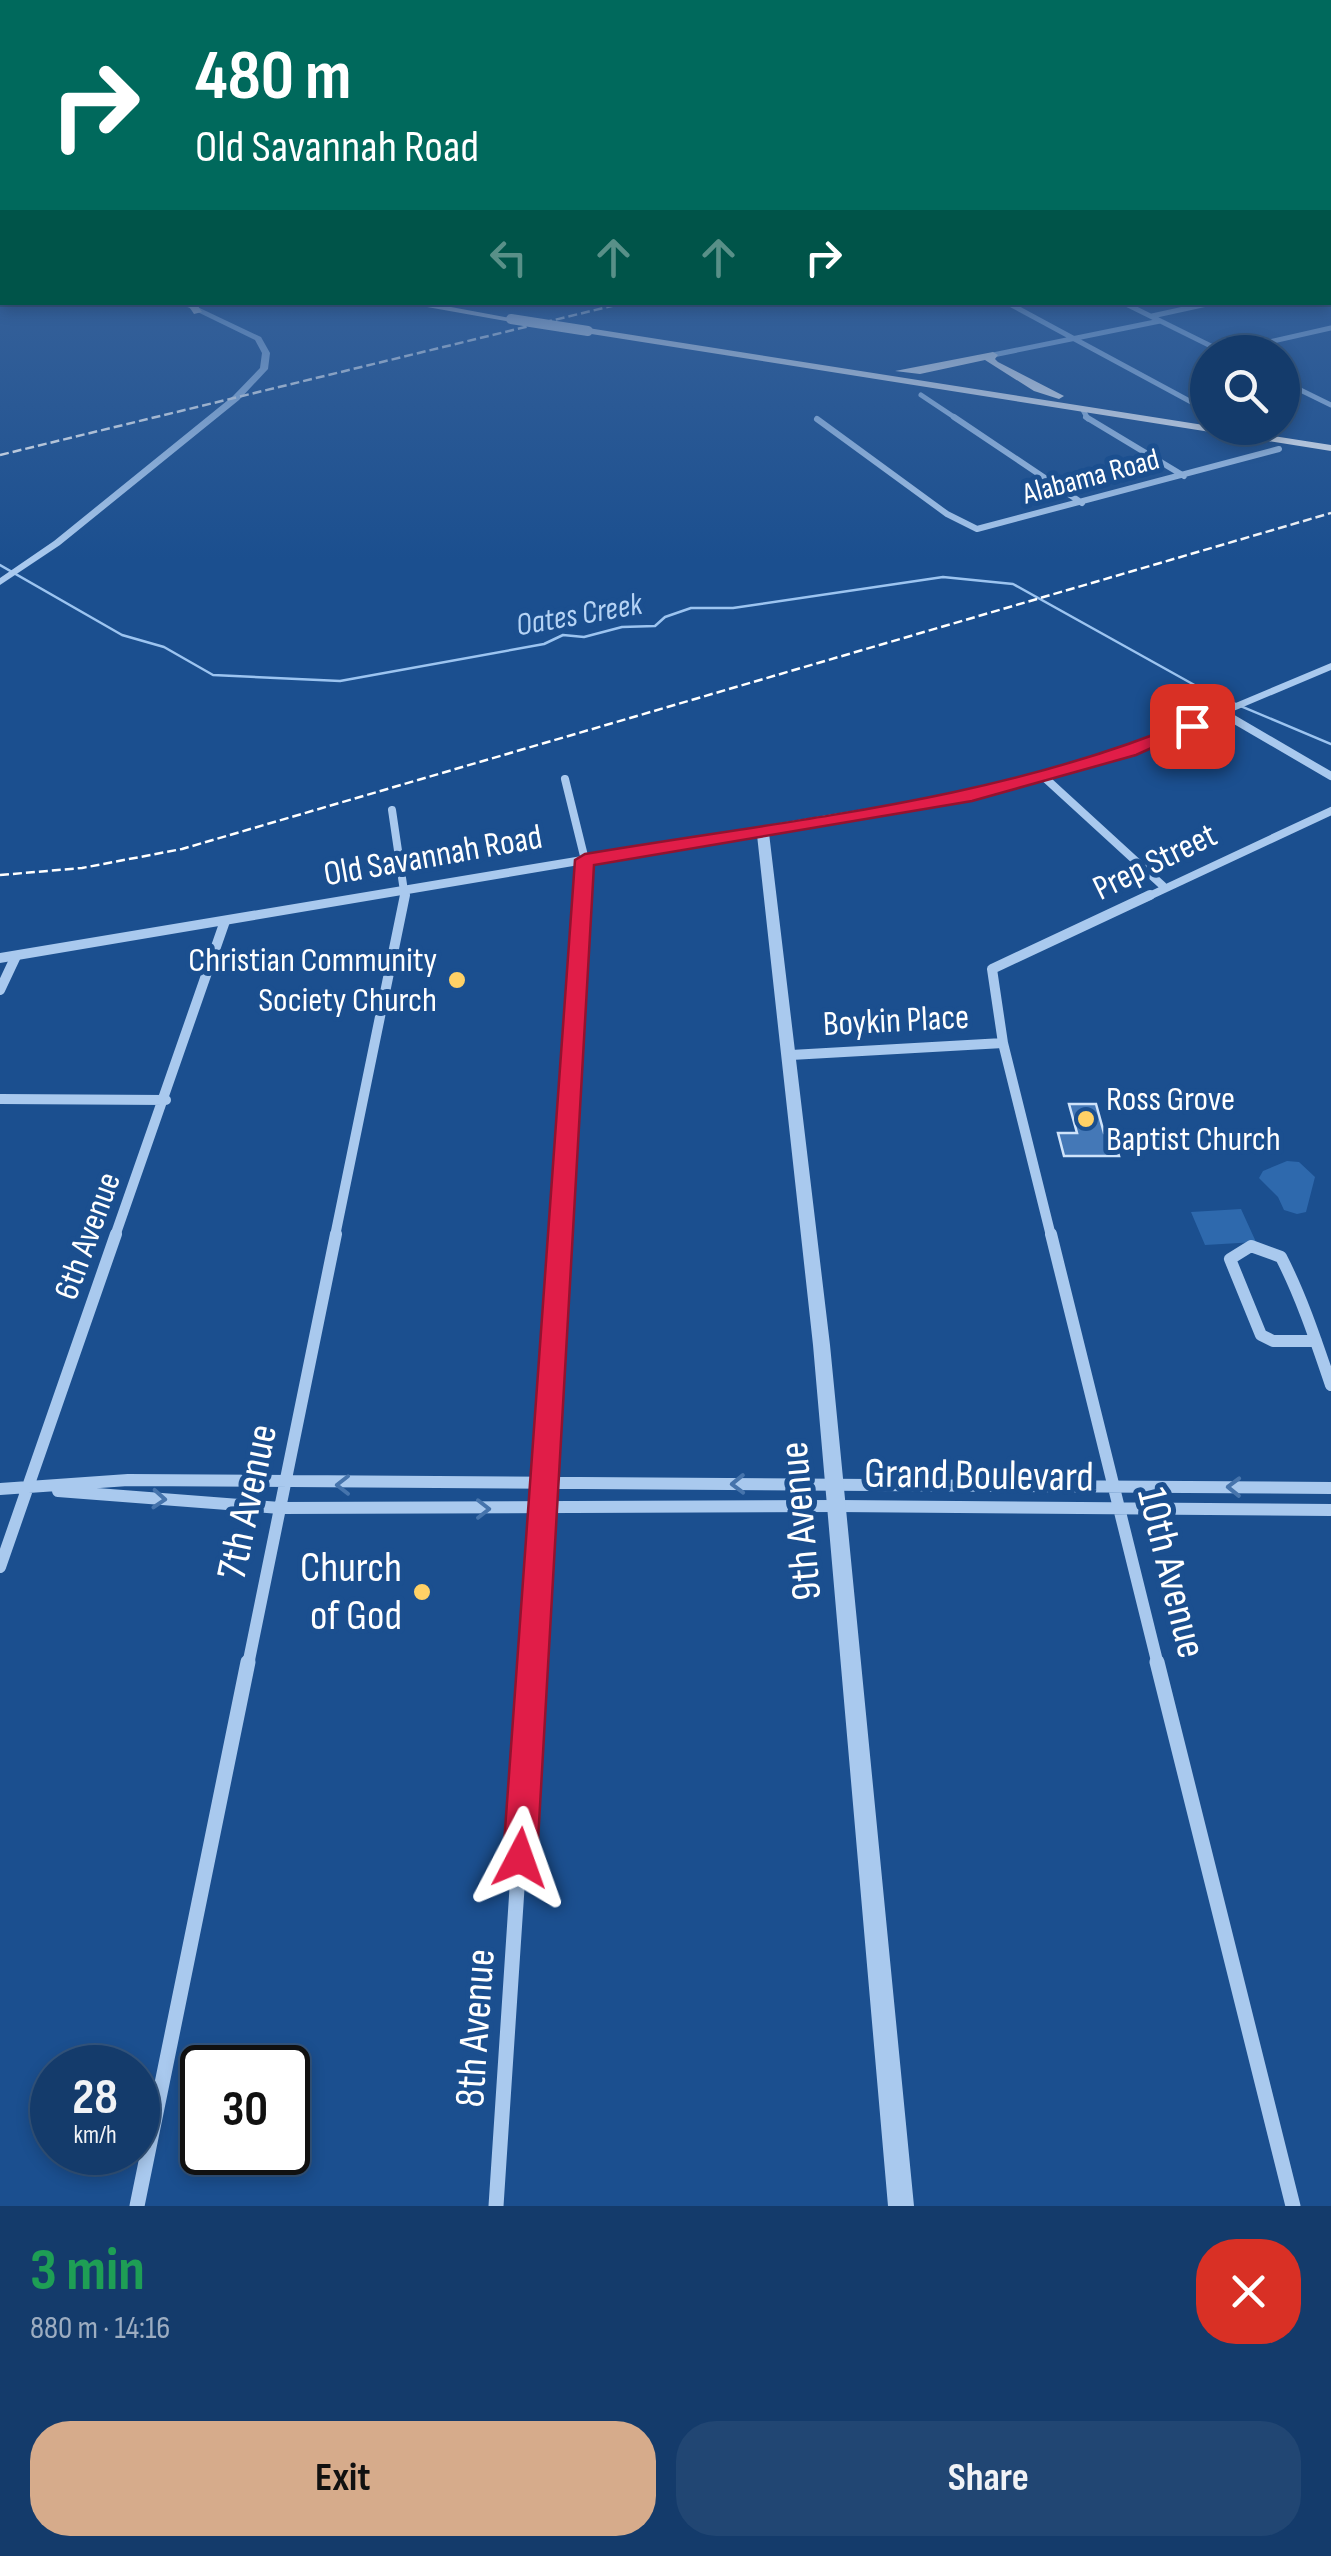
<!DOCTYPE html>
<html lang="en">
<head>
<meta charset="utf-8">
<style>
	body { margin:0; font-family:"Sofia Sans Condensed",sans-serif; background:#214673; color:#f1f3f6; height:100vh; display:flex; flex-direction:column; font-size:38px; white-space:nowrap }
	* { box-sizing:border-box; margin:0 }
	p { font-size:32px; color:#9dadc1 }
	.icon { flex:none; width:55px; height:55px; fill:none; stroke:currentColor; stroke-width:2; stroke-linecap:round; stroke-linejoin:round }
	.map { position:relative; height:2206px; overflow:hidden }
	.sheet { display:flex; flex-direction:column; background:#143b6b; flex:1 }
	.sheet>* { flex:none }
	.guide { position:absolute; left:0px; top:0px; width:1332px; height:305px; box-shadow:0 5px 15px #0003,0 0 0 2px #33557e; background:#00695c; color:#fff; overflow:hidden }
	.fabs { position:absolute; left:1190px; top:335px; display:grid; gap:20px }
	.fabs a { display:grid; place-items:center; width:110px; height:110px; border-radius:50%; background:#143b6b; box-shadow:0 5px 15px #0003,0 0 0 2px #33557e; font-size:50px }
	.speed { position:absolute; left:30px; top:2045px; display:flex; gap:20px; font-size:50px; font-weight:700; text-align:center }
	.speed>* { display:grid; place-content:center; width:130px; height:130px; border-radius:50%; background:#143b6b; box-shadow:0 5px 15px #0003,0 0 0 2px #33557e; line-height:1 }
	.speed small { font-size:25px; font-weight:400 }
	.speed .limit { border:5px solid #111; border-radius:15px; background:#fff; color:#111 }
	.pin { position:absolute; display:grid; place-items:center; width:85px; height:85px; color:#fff; margin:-42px; border-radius:20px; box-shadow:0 5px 15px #0006 }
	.me { position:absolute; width:110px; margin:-55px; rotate:4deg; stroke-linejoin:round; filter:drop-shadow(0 0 8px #0008) }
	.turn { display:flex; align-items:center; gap:35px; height:210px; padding:0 30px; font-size:45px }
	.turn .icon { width:130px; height:130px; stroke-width:2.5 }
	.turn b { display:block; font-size:70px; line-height:85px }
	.lanes { display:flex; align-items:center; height:95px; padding:0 30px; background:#0003; justify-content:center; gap:50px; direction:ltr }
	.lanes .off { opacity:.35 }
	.round { display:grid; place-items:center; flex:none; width:105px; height:105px; border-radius:40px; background:#214673 }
	.summary { display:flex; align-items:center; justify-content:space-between; height:170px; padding:0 30px }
	h1 { font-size:60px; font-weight:700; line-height:75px; color:#1e9e55 }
	.cta { display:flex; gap:20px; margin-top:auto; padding:20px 30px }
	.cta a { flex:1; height:115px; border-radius:40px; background:#d6ab8b; color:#111; font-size:40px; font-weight:700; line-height:115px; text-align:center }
	.cta a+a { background:#214673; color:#f1f3f6 }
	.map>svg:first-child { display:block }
</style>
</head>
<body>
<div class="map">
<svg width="1331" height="2206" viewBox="0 0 1331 2206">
	<rect width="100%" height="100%" fill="#1b4f8f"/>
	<!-- green -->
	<path fill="#2e69ad" d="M1287,1161L1299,1162L1315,1177L1306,1212L1297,1214L1284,1210L1278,1197L1259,1178L1263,1171Z
		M1241,1209L1256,1242L1205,1245L1191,1212Z"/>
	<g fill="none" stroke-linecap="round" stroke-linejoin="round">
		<!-- stream -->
		<path stroke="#9cc4f0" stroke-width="2.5" d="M0,565L122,635L164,647L213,675L340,681L544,644L563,635L584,637L622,627L655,626L665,617L691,608H733L943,577L1013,584L1207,692L1331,744"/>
	</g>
	<!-- building -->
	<path fill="#4478b7" stroke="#cfe3fa" stroke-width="2.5" d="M1069,1104H1096L1104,1133H1112L1119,1156H1064L1058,1133H1077Z"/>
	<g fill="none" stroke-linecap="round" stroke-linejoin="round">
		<!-- minor-far5 -->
		<path stroke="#a9c9ee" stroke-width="5" d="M1006,302L1208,411
			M1122,302L1223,352
			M1152,316L1216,302
			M1225,352L1331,328
			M993,355L1160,321
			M1282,381L1331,405
			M921,395L957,419
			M1083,410L1088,419"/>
		<!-- minor-far4 -->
		<path stroke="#a9c9ee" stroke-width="6" d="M954,417L1082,503
			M1086,417L1184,476
			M817,419L947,514L977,529L1279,449"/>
		<!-- minor-far3 -->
		<path stroke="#a9c9ee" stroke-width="8" d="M1223,713L1331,776
			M1045,778L1163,886
			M565,779L585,860L582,898
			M392,810L405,898
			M1145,898L1331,811"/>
		<!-- minor-far2 -->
		<path stroke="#a9c9ee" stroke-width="10" d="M0,990L16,956
			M791,1055L1003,1043
			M0,1099L166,1100
			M115,1236L225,921
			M335,1236L405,895
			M560,1236L583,895
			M1051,1236L1003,1043L992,969L1150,895"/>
		<!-- minor-far1 -->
		<path stroke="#a9c9ee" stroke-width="12" d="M1051,1234L1158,1665
			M1316,1341H1273L1261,1335L1230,1259L1251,1246L1281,1257C1302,1298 1316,1341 1331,1385
			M0,1489L128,1480L1331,1488
			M58,1491L280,1508L838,1506L1331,1510
			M0,1567L116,1234
			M248,1665L336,1234
			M532,1665L560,1234"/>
		<!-- minor -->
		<path stroke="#a9c9ee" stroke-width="15" d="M1157,1662L1293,2206
			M137,2206L248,1662
			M496,2206L532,1662"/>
		<!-- tertiary -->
		<path fill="#a9c9ee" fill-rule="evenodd" d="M177,302H187L261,337L270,353L268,369L239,400L60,545L0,585V578L54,541L233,396L260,368L262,353L255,340Z
			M1331,663V670L1134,753L973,799L769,833L830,1345L914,2206H888L813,1345L757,835L0,963V953L972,791L1126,749Z"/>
		<!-- trunk -->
		<path fill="#f8faff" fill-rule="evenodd" d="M0,282H2V288H0Z
			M119,302H155L151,305Z
			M186,302H195L202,312L194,314Z
			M399,302H424L516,319L511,322Z
			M588,328L1331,445V451L585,333Z
			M993,352L998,355L995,359L998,362L1064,396L1059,399L1034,391L985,360L920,374L895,371Z"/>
		<!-- rail -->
		<path stroke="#fff" stroke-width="2.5" stroke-dasharray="9 4" stroke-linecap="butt" d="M0,455L628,302
			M0,875L82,868L182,849L1331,513"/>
		<!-- trunk-bridge -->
		<path stroke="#f8faff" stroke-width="10" d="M511,319L588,331"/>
	</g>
	<!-- one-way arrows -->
	<defs><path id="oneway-chevron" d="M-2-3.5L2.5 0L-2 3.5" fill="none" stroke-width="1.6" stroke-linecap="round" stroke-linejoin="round" transform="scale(2.5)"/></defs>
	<g stroke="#4674ac">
		<use href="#oneway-chevron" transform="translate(738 1484) rotate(179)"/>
		<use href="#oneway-chevron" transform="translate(343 1485) rotate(-180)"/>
		<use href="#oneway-chevron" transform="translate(1234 1487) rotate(-179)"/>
		<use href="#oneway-chevron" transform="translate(159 1499) rotate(4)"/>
		<use href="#oneway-chevron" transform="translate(483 1509)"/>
	</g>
	<!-- sky -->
	<linearGradient id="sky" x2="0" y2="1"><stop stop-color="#0f2b4f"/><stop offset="0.45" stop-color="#39639b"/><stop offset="1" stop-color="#39639b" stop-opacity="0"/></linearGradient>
	<rect width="1331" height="560" fill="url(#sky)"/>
	<!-- route -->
	<path fill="#e11d48" stroke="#92132f" stroke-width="2.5" d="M1186,722L1200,726L1136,755L972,801L594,865L537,1858L532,1870L520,1875L508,1870L503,1858L575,860L585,854C786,820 996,801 1186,722Z"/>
	<!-- markers -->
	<g fill="#ffd166" stroke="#1b4f8f" stroke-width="4">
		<circle cx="457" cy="980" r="10"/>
		<circle cx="1086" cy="1119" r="10"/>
		<circle cx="422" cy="1592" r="10"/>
	</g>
	<g text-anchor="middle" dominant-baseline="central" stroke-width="10" stroke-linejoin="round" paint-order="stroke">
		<!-- far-street labels -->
		<g font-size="30" fill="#fff" stroke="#1b4f8f">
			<text transform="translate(1091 477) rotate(-15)">Alabama Road</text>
		</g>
		<!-- far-water labels -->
		<g font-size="32" font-style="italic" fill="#b5d3f5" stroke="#1b4f8f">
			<text transform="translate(579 615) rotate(-10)">Oates Creek</text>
		</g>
		<!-- street labels -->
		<g font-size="35" fill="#fff" stroke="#1b4f8f">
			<text transform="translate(433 856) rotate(-10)">Old Savannah Road</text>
			<text transform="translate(1155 862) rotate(-26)">Prep Street</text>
			<text transform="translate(896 1021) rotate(-3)">Boykin Place</text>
			<text transform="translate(88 1236) rotate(-70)">6th Avenue</text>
		</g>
		<!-- poi labels -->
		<g font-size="35" fill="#fff" stroke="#1b4f8f" text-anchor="end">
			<text x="437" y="960">Christian Community<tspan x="437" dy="40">Society Church</tspan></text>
			<text x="1106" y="1099" text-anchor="start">Ross Grove<tspan x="1106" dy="40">Baptist Church</tspan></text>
		</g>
		<!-- near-street labels -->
		<g font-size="42" fill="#fff" stroke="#1b4f8f">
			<text transform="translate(979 1476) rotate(1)">Grand Boulevard</text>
			<text transform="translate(248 1502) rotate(-78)">7th Avenue</text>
			<text transform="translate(801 1521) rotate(-95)">9th Avenue</text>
			<text transform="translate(1171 1573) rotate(76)">10th Avenue</text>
			<text transform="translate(476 2028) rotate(-86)">8th Avenue</text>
		</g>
		<!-- near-poi labels -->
		<g font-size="42" fill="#fff" stroke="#1b4f8f" text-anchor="end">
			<text x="402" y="1568">Church<tspan x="402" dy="48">of God</tspan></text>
		</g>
	</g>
</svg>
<div class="fabs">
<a><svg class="icon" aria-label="search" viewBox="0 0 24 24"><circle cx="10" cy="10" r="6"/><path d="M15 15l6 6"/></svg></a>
</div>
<div class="speed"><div>28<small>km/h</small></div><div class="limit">30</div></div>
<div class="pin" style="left:1192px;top:726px;background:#d93025"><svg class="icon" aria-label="arrive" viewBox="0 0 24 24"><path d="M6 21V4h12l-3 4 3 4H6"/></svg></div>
<svg class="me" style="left:520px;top:1858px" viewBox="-20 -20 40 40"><path d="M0-17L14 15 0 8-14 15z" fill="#e11d48" stroke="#fff" stroke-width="4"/></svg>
<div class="guide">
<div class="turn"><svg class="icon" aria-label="right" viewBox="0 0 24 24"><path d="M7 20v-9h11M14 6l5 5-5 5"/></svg><div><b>480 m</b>Old Savannah Road</div></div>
<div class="lanes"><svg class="icon off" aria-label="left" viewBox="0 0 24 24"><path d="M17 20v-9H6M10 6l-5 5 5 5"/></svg><svg class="icon off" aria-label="ahead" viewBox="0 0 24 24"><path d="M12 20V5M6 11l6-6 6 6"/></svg><svg class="icon off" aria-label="ahead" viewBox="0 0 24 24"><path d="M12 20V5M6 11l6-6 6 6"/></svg><svg class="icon" aria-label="right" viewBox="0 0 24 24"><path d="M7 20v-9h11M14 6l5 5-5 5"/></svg></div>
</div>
</div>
<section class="sheet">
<div class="summary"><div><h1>3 min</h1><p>880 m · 14:16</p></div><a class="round" style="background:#d93025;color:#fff"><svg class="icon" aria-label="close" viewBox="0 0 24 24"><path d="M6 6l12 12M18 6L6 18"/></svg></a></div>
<div class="cta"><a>Exit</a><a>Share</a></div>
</section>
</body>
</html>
